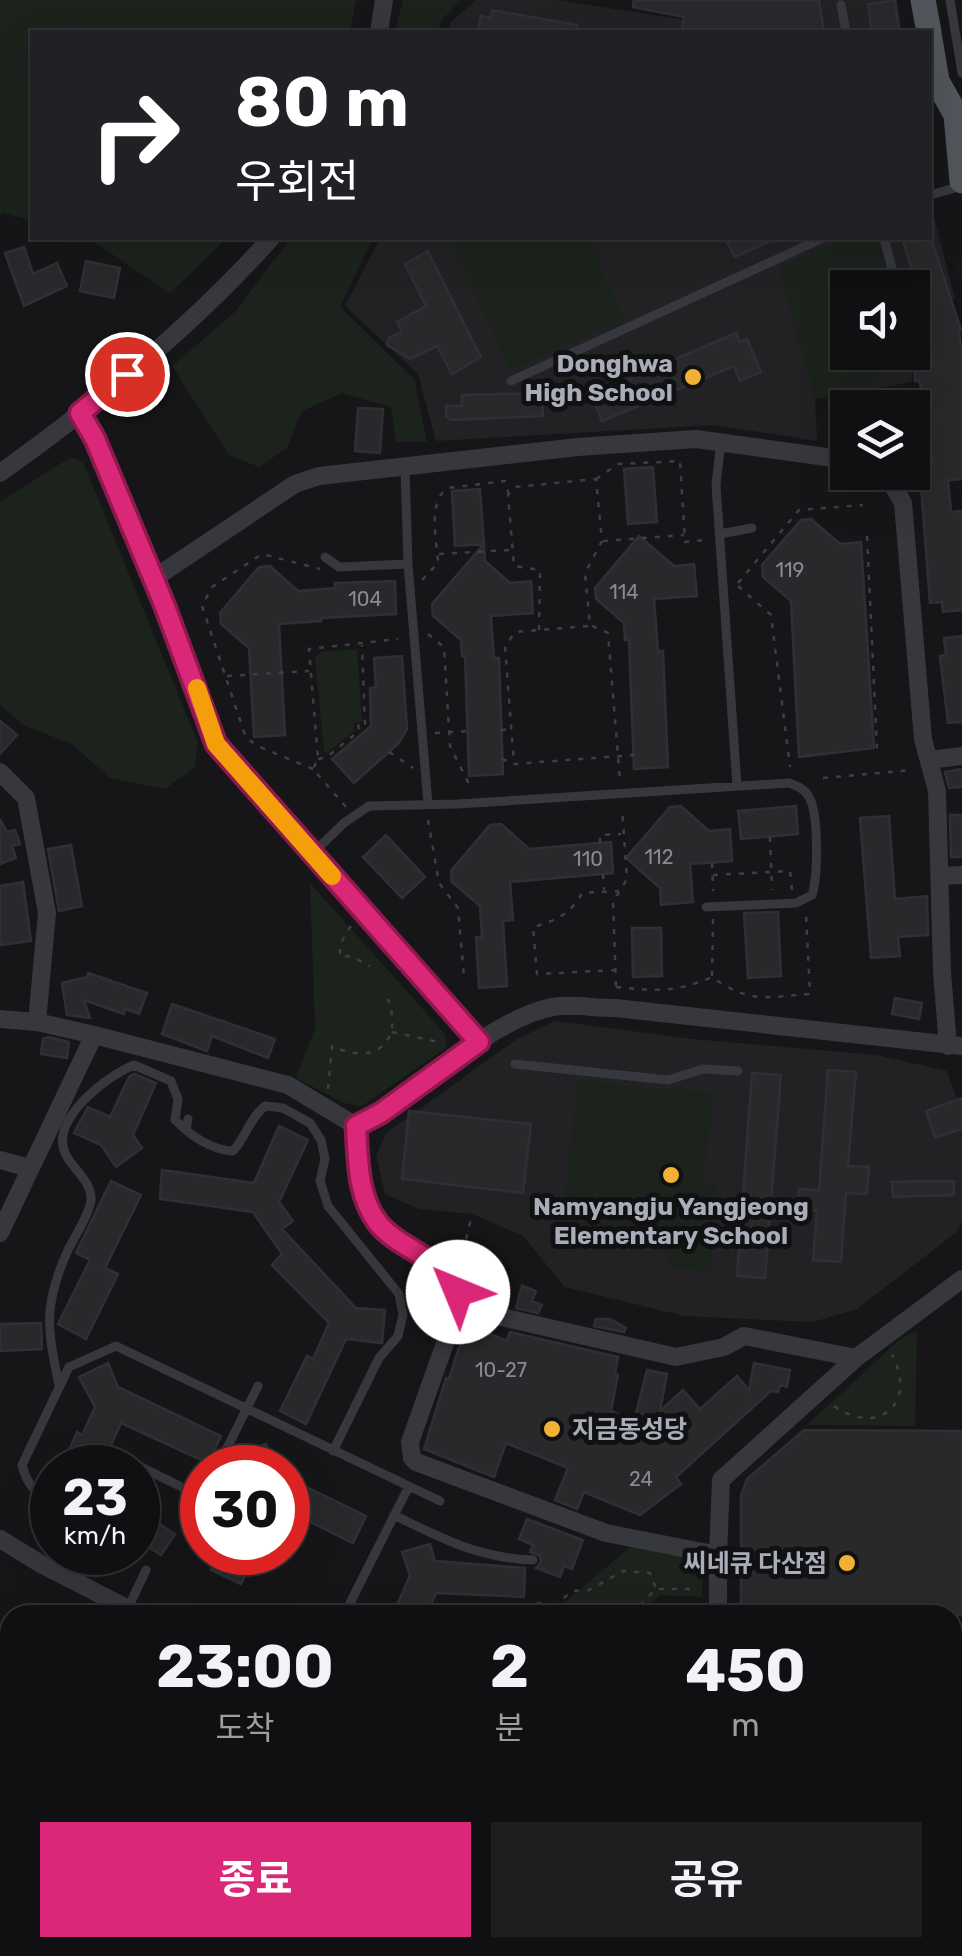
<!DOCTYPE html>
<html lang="ko">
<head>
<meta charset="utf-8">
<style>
	body { margin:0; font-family:Rubik,"Noto Sans KR",sans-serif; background:#1e1e20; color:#f1f3f6; height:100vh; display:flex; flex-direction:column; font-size:38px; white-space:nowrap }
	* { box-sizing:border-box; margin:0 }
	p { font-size:32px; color:#9c9d9f }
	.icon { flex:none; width:55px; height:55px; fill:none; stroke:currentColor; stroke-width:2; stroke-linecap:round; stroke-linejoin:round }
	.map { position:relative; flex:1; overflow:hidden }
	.side { position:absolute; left:0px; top:1605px; width:962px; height:352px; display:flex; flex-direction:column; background:#101012; border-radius:30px 30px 0 0; box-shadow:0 10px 40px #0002,0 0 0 2px #303032 }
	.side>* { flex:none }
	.hud { position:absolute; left:30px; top:30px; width:902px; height:210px; border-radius:0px; box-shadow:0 10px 40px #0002,0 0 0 2px #303032; background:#202124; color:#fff; overflow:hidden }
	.controls { position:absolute; left:830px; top:270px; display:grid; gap:20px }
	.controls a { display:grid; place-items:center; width:100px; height:100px; border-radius:0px; background:#101012; box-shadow:0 10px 40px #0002,0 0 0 2px #303032; font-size:50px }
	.speed { position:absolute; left:30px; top:1445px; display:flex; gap:20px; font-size:50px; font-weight:700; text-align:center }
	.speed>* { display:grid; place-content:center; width:130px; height:130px; border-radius:50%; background:#101012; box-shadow:0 10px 40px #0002,0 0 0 2px #303032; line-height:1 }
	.speed small { font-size:25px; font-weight:400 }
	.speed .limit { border:15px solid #d22; background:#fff; color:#111 }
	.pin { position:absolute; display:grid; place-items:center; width:85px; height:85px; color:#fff; margin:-42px; border:5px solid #fff; border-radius:50%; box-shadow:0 2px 10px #0007 }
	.me { position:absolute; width:110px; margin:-55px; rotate:315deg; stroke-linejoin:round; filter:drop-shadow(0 0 8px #0008) }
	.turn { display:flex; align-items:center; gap:35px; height:210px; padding:0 40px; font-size:45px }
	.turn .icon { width:130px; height:130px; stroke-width:2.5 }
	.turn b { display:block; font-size:70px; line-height:85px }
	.eta { display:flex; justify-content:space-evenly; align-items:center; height:170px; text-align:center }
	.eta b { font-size:60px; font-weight:700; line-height:70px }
	.primary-button { display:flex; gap:20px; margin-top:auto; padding:20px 40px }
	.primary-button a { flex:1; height:115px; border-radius:0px; background:#db2777; color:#fff; font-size:40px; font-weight:700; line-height:115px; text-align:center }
	.primary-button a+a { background:#1e1e20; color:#f1f3f6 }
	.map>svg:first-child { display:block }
</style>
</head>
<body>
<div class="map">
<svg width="962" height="1956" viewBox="0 0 962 1956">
	<rect width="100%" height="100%" fill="#161618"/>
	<!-- built -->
	<path fill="#222225" d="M476,0H557L713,24L723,0H897L902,32H448L450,23Z
		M930,201L955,299L914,314L913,319L912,288H848V352L911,353L912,382L815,399L817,441L714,425L436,441L418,374L345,306L380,238H930Z
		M555,1021L693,1039L877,1055L947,1071L962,1115V1220L958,1231L857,1309L813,1322L684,1316L565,1287L523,1236L472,1214L419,1209L385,1194L376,1156L386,1133L517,1039Z"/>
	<!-- green -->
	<path fill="#1c231d" d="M0,0H356L350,32H32V221L4,213L0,216Z
		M403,0H461L441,21L438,32H395Z
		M88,238H227L170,293Z
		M291,238H373L340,307L414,379L427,442H396L391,407L342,393L302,411L287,448L259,467L229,455L172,366L234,313Z
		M449,238H588L624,320L510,370Z
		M846,238H879L890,287L848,288V352L871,353L879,384L815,399L778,268Z
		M71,457L83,462L198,743L195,767L165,789L110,778L72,744L25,726L0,705V502Z
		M357,649L362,722L354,723V731L327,753L324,752L315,657L321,652Z
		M310,883L446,1035V1048L362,1106L344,1103L296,1078L315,1029Z
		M578,1081L713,1093L703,1184L717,1186L711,1270L669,1268L666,1249L560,1233Z
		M917,1331L915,1426L807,1425L899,1340Z
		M630,1547L693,1556L703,1567L702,1597L660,1595L639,1615H550Z"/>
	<!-- building -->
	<path fill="#29292c" stroke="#303034" stroke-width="2.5" d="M634,0H819L824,32H681L684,17L633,7Z
		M895,0L899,32H872L868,4Z
		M492,10L577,25L576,32H478L481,16L491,18Z
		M725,238H777L735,257Z
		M902,238H931L961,330L959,331L962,355V479L948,480L951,512L962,511V610L943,612L942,602L930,603L921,485H927L926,470L933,461L925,453L920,381H915L914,361L933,360L914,331L928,320Z
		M24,247L33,274L57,263L67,286L24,306L5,253Z
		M428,251L481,357L452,374L437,346L410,359L387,345L390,337L402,332L397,322L426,306L405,264Z
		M86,261L120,268L114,298L80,291Z
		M736,333L740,342L747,339L761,372L740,381L734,366L602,421L594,402L601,398L599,392Z
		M542,393L543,416L452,420L446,417V406H462V395Z
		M358,408L383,409L380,453L355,451Z
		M653,467L657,522L628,524L624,469Z
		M480,489L484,544L455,546L452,491Z
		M811,519L840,544L861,542L874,748L799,757L791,601L763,577L762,565L801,520Z
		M639,536L674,566L694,564L697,596L654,599L658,651H663L668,767L634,769L629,640H625L624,623L596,599L595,588Z
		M484,544L485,561L510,583L531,581L533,613L491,616L494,658H499L503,774L469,776L465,656H462L461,640L433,616L432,604Z
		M270,566L298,591L335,588V583L395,581L396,614L321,618V621L279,624L285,735L254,737L249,648L221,624L220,613L259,567Z
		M962,636V722L948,723L940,656L946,655L944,638Z
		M402,656L407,729L399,743L354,783L332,759L371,726L370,688L376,687L374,658Z
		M0,721L17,735L0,754Z
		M962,769V787L949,788L945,772Z
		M681,806L709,831L730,829L732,861L690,864L693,902L661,905L660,888L626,858L670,807Z
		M796,806L798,834L741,839L738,811Z
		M950,815H962V857H951Z
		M889,816L895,899L927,896L928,935L898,937L900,956L871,958L860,818Z
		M0,819L7,832L15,830L20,844L12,846L16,858L0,864Z
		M501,824L529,849L611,842L613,873L510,882L513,920L503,921L507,986L479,988L476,937H482L480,906L452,882L451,871L490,825Z
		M386,835L425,877L402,898L363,857Z
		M71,845L82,906L59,911L48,849Z
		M23,882L31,941L0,945V886Z
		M778,912L781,976L748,978L744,913Z
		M632,928H661L662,976L633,977Z
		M88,973L147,993L139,1014L125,1009L124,1014L84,1000L90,1018L67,1015L62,983L87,977Z
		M895,998L922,1003L919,1019L892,1014Z
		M172,1004L275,1039L268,1058L212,1036L207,1051L162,1034Z
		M48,1037L69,1042L67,1058L41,1054L43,1039Z
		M828,1070L856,1072L848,1166L869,1167L867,1194L846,1193L841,1262L813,1260L817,1211L797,1209L799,1189L819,1190Z
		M752,1073L781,1075L765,1278L737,1276Z
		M134,1074L156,1083L133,1135L142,1148L116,1167L101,1145L74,1133L88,1107L110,1117L129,1077Z
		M962,1098V1129L935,1138L926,1111Z
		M409,1111L531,1124L523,1193L402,1179Z
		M279,1126L308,1140L279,1202L293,1221L282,1229L356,1308L385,1310L382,1343L346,1339L306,1424L280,1411L307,1356L313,1359L329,1323L272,1265L282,1254L253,1212L160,1199L162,1170L254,1183Z
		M111,1181L141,1195L105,1268L118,1274L86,1339L58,1324L90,1260L76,1253Z
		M923,1181H954V1195L893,1197L892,1182Z
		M483,1273L499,1279L491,1303L473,1301Z
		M522,1286L536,1291L532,1301L542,1305L538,1313L516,1308Z
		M596,1319H610L626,1328L624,1332L594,1326Z
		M41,1323L42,1349L0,1351V1324Z
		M471,1326L507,1341L510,1332L618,1357L615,1374L618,1375L611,1411L634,1421L647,1370L667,1374L660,1411L683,1390L700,1409L737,1376L749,1390L754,1363L790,1370L787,1387L780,1385L778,1392L771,1391L676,1477L681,1484L640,1515L584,1492L577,1509L555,1500L568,1468L506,1443L494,1477L424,1449L446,1378L449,1379L458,1350Z
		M108,1363L118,1387L221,1436L208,1463L121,1423L110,1448L105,1446L95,1468H61L77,1432L82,1435L95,1407L79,1377Z
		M804,1430L962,1431V1615H741V1562L749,1555L747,1549L741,1546V1496L747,1479Z
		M266,1444L275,1468H244L238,1455Z
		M288,1478L366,1516L353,1543L288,1511Z
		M527,1519L583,1540L572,1569L564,1566L560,1577L536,1568L541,1562L540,1556L530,1552L533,1545L519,1539Z
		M156,1522L175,1534L161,1555L142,1543Z
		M430,1544L435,1561L525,1568L524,1597L436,1593L426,1615H393L410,1575L402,1552Z
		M219,1552H256L241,1584L211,1570Z"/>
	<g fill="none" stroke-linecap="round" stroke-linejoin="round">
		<!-- path -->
		<path stroke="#3d3f44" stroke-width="2.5" stroke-dasharray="5 8" stroke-linecap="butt" d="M596,479L618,464L680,461L685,542L706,540
			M867,536L877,748
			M603,541L684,535
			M439,554L511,550
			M422,580L438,563C437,541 427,501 448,488L505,481L508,492
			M738,583L799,510L863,505
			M738,586L771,615L790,767
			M588,626L515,632L505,647L514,764L634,755
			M539,630L540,570L514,566L508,494L515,487L596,479L602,541L585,573L590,625L608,633L620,781
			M428,634L444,647L450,746L471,788
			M227,676L309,671
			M501,730L510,729
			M435,733L468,731
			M389,752L413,768
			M318,759L327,757L359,731L358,723L365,724L362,645
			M502,759L513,763
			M313,769L260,747L246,738L202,606L212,587L262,554L320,569
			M823,778L912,770
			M346,807L313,769L318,759L309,649L398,639
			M428,820L439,883L458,908L464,977
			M770,837L772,890
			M600,843V835L621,834
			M712,863L713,891
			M603,874L604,890
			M713,875L790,871L792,890
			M351,926L340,944V957L351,956L370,966
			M616,970L537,974L533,927C555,921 571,914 582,893L619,891
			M712,976L713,919
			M616,986L613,902L627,879L622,808
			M616,987C655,991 675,993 712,977C750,1004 766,997 810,994L806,915
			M392,1032L443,1043
			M328,1089L332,1046C373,1066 404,1044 388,999
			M469,1269L474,1256L463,1252L472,1214
			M834,1406C878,1437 918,1404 892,1355
			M537,1603L555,1606
			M544,1615L572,1591L589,1590L623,1571L650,1573L656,1589
			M631,1615L656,1589H696"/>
		<!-- lane -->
		<path stroke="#37383d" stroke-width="9" d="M950,0L962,73
			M841,5L846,32
			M930,195L961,186
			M884,238L897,288
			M888,352L892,368
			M511,381L823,238
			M721,441L716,485L737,786
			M912,467L925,461
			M405,468L408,564L428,804
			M720,534L752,528
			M325,557L339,567L408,564
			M313,853L344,823L369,806L457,804L789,783C797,786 805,789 809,797C819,814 818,876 812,895L796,903L706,907
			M515,1064L668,1080L703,1069L738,1071
			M188,1119L186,1130C197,1140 218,1151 233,1151C246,1137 249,1119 265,1106L283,1108L310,1123L321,1140L325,1159L320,1181L328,1206L399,1294L403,1315L398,1336L379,1358L333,1451
			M59,1385C47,1328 43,1305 68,1250C75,1236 88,1217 91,1201C93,1183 73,1169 66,1155C48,1120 107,1076 134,1065L171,1081L178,1099L175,1120L186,1130
			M123,1468L137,1465L202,1497
			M217,1468L258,1386
			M52,1501C34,1492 27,1484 22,1465L69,1367L116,1346L440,1501
			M394,1515C443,1539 478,1558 533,1560
			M194,1535L202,1518
			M718,1555L741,1554
			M128,1608L146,1570
			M344,1615L409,1486
			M0,1698L10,1700"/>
		<!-- street -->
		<path stroke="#37383d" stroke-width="18" d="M379,32L384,0
			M81,413L95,439L165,604L216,744L479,1043
			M885,472L903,503L923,739L937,791L942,972L948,1046
			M0,473C97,404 192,327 271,238
			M153,579L295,484L319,476L578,447L696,439L848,460
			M929,760L962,756
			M0,772L26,798L47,913L37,1022L94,1035
			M940,876L962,875
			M0,1019L37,1022
			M356,1126C413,1095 501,1010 561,1006C579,1005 597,1008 615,1008L962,1046
			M0,1160L29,1168
			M0,1233L94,1035L288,1085L356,1126C359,1182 361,1215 410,1249C425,1260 443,1268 455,1281L456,1312L410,1442L412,1458L416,1462L606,1533L718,1555L721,1480L856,1358L962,1279
			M456,1312L501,1317L676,1357L724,1347L744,1336L856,1358
			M0,1539L41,1564L140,1615
			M718,1615V1555
			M952,1723H962
			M0,1907H10
			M311,1948V1956
			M719,1956V1948"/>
		<!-- primary -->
		<path stroke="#53555c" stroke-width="25" d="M923,0L929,32
			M930,39L937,81L956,115L962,181"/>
	</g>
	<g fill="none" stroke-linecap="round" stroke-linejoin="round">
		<!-- route casing -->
		<g stroke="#8e194d" stroke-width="25">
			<path id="route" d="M127,374L80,413L95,439L164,604L216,744L479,1042L381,1113L356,1126C358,1158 357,1196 378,1223C398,1249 451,1262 458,1292"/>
		</g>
		<!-- route -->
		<use href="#route" stroke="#db2777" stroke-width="18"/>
		<!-- slow -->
		<path stroke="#f59e0b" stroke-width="18" d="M197,688L216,744L332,876"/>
	</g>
	<!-- markers -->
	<g fill="#f2b134" stroke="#111113" stroke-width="4">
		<circle cx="693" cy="377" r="10"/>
		<circle cx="671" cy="1175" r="10"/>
		<circle cx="552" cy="1429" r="10"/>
		<circle cx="847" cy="1563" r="10"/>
	</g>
	<g text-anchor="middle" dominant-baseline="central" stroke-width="10" stroke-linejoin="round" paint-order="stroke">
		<!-- number labels -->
		<g font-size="20" fill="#888b94">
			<text x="790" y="570">119</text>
			<text x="624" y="592">114</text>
			<text x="365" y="599">104</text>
			<text x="659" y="857">112</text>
			<text x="588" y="859">110</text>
			<text x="501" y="1370">10-27</text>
			<text x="641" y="1479">24</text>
		</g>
		<!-- poi labels -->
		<g font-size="25" font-weight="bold" fill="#a8adb8" stroke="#111113" text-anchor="end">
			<text x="673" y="363">Donghwa<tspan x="673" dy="29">High School</tspan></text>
			<text x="671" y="1206" text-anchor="middle">Namyangju Yangjeong<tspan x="671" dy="29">Elementary School</tspan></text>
			<text x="572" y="1429" text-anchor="start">지금동성당</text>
			<text x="827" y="1563">씨네큐 다산점</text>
		</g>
	</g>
</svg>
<div class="controls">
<a><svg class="icon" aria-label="sound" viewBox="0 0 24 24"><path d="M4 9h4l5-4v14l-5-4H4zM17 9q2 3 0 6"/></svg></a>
<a><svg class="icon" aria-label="layers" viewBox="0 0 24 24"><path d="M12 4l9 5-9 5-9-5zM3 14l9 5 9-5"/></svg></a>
</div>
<div class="speed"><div>23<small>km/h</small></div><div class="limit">30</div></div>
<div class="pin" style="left:127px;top:374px;background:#d93025"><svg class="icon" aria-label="arrive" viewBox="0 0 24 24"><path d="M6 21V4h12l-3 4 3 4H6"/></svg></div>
<svg class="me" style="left:458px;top:1292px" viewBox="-20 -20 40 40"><circle r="19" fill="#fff"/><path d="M0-13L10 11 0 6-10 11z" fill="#db2777"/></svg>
<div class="hud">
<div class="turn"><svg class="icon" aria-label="right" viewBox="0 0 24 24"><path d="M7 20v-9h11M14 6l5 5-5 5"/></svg><div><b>80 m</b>우회전</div></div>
</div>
<section class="side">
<div class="eta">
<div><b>23:00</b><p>도착</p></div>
<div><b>2</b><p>분</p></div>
<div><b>450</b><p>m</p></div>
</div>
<div class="primary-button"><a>종료</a><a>공유</a></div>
</section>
</div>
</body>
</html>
